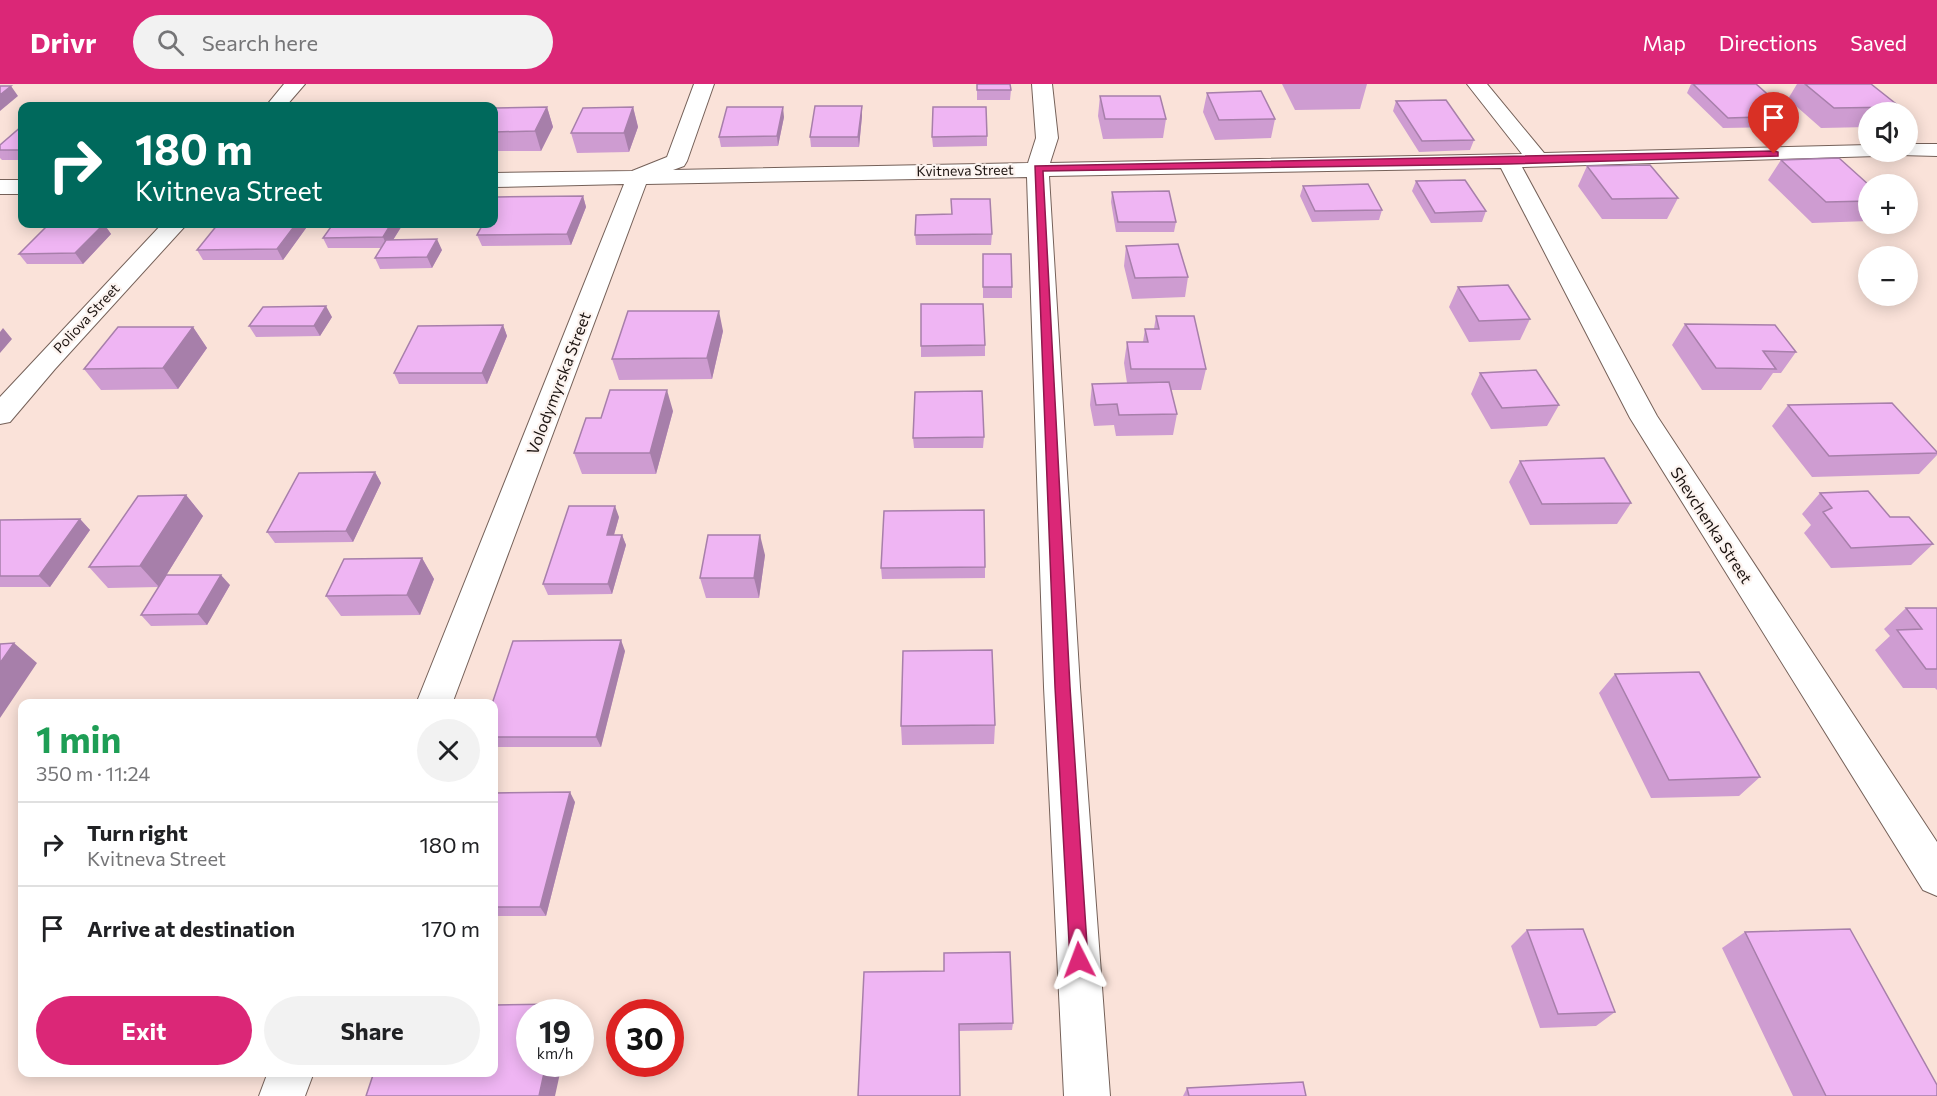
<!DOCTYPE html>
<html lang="en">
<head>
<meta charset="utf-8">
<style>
	body { margin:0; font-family:Commissioner,sans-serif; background:#f2f2f2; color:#202124; height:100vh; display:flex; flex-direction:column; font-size:22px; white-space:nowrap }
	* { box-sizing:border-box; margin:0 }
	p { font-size:20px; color:#757577 }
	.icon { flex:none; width:33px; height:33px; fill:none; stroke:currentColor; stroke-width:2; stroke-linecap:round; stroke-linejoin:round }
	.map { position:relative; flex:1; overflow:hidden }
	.side { position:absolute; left:18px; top:615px; width:480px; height:378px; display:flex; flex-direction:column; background:#fff; border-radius:12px; box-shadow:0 3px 15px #0003 }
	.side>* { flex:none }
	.top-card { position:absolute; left:18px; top:18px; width:480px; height:126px; border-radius:12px; box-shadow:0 3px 15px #0003; background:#00695c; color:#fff; overflow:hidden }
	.tools { position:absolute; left:1858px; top:18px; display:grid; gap:12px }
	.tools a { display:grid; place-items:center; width:60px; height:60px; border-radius:50%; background:#fff; box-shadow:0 3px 15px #0003; font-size:30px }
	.speed { position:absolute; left:516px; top:915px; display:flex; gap:12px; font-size:30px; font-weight:700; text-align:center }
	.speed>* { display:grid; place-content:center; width:78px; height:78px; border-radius:50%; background:#fff; box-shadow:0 3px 15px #0003; line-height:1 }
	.speed small { font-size:15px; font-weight:400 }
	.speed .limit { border:9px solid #d22; background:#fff; color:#111 }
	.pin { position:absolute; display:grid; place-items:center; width:51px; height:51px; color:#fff; margin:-62px -26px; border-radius:50% 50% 50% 0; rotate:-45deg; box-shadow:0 0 6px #0007 }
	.pin .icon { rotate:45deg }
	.me { position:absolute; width:66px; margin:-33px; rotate:357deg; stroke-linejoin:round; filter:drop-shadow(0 0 4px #0008) }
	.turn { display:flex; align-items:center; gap:21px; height:126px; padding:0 18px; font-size:27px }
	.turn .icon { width:78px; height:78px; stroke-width:2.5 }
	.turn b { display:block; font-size:42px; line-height:51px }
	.round { display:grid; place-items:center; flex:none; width:63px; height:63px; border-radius:32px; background:#f2f2f2 }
	.head { display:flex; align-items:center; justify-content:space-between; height:102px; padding:0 18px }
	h1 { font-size:36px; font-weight:700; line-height:45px; color:#1e9e55 }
	.action { display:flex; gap:12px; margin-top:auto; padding:12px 18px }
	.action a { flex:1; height:69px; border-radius:36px; background:#db2777; color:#fff; font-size:24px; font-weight:700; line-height:69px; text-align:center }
	.action a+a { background:#f2f2f2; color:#202124 }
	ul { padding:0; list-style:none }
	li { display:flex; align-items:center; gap:18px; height:84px; padding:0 18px; border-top:2px solid #e0e0e0 }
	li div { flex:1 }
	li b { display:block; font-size:22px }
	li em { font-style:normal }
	header { display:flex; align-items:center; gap:36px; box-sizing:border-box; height:84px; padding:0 30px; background:#db2777; color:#fff }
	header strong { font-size:28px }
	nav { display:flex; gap:33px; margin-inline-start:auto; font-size:21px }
	.search { width:420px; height:54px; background:#f2f2f2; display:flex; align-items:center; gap:15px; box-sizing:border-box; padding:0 21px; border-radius:33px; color:#757577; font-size:22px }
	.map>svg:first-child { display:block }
</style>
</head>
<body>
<header>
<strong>Drivr</strong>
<div class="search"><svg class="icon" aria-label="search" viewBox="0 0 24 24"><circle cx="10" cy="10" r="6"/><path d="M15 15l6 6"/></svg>Search here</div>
<nav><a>Map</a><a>Directions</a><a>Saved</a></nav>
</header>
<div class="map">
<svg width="1937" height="1012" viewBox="0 0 1937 1012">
	<rect width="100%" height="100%" fill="#fae2d9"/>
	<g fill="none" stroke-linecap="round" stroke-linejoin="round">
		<!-- street casing -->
		<g stroke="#756159" stroke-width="2">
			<path id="street" d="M284,0H305L286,22H266Z
				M694,0H714L687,77L684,82L673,86L1028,79L1036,54L1032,0H1052L1058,54L1050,79L1522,70L1467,0H1487L1544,69L1869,61V68H1879L1877,72L1522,83L1657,332L1937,758V812L1923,806L1630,334L1501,84L1049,92L1080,603L1110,1012H1064L1044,603L1027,93L646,100L452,620H416L624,100L494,103V89L632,87L667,73Z
				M1908,60H1937V72L1900,71L1898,68H1908Z
				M0,96H22V110H0Z
				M162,140H187L55,285L10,338L0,340V313Z
				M268,988H314L305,1012H259Z"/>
		</g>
		<!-- street -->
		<use href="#street" fill="#fff" fill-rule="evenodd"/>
	</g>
	<!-- wall -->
	<path fill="#ce9cd1" d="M977,0L1011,6L1010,16H977Z
		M1282,0H1367L1360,25L1295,26Z
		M1691,0H1756L1792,32L1786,43L1723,44L1687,9Z
		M1797,0H1871L1900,23L1896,28H1869V43L1821,44L1788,15Z
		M1207,9L1275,35L1271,54L1215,56L1203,28Z
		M1100,12L1166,35L1163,54L1103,55L1098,32Z
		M1396,17L1474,56L1470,66L1419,68L1393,27Z
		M862,22V32L859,63H811L810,53Z
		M547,23L553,43L541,67H494V27Z
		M633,23L638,43L629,68L577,69L571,49Z
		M784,33L778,62L721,63L719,53Z
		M22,42V76H2L0,74V61Z
		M987,52V62L933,63L932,53Z
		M1781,76L1869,101V137L1812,139L1768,96Z
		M1587,82L1678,114L1667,135H1602L1578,102Z
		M1416,97L1486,127L1482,138L1431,139L1412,107Z
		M1303,102L1382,126L1379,136L1312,138L1300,112Z
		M1112,108L1176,138L1174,148H1116L1111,118Z
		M583,112L586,123L571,161L482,162L477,151Z
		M104,140L111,150L83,180H27L19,170Z
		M309,140L283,176H203L197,166Z
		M333,140H403L393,156L442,166L432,184L380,185L375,174L381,164H328L323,154Z
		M992,150L991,161H916L915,151Z
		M1126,162L1188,193L1185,213L1132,215L1124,182Z
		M983,170L1012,203V214H983Z
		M1458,203L1530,235L1520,256L1469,258L1449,223Z
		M1156,232L1206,285L1201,306H1171L1177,330L1173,351L1116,352L1114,341L1094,342L1090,321L1092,300L1127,299L1124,279L1127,258H1143L1145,245H1154Z
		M332,233L320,252L256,253L249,242Z
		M1685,240L1796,268L1781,289H1773L1761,306H1702L1672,261Z
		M503,241L507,252L487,300H399L394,289Z
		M193,243L207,264L178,305L101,306L84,285Z
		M723,247L712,295L619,296L612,275Z
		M985,261V272L921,273V262Z
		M1480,289L1559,321L1547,342L1491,345L1471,310Z
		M1788,321L1937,368V371L1919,390L1812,393L1772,342Z
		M673,327L656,390H582L574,369L601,334Z
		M984,353L983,364H914L913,354Z
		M1520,377L1631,419L1617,440L1530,441L1509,398Z
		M375,388L381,399L353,458L275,459L267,448Z
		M1820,409L1890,433L1933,460L1911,481L1831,484L1804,449L1811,441L1802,430Z
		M186,411L203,432L159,503L108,504L89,483Z
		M619,433L614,451H622L626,461L612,510L548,511L543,500Z
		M80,435L90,446L50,503H0V436Z
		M765,471L759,514H706L700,494Z
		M422,474L434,495L420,531L341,532L326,512Z
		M985,483V494L882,495L881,484Z
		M230,501L207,541L151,542L141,531Z
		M1906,524H1937V606L1935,604H1903L1875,566L1890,552L1884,545Z
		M625,567L601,663H494V620Z
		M1615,590L1760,693L1739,712L1651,714L1599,609Z
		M995,641L994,660L902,661L901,642Z
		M494,709L575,718L546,832H494Z
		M1527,846L1615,928L1596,942L1540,944L1511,862Z
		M1745,848L1937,1012H1793L1722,864Z
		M864,888L1013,939L1012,946L959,947Z
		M1187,1004L1306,1012H1183Z"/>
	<!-- shaded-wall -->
	<path fill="#a77faa" d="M11,2L18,12L0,27V11Z
		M862,22V32L859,63L858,53Z
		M547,23L553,43L541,67L535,47Z
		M633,23L638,43L629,68L624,49Z
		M783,23L784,33L778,62L777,52Z
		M583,112L586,123L571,161L567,150Z
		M104,140L111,150L83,180L75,169Z
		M296,140H309L283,176L277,165Z
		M391,140H403L388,164L383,153Z
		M437,155L442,166L432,184L427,173Z
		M326,222L332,233L320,252L314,242Z
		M719,227L723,247L712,295L707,274Z
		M503,241L507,252L487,300L482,289Z
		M193,243L207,264L178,305L163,284Z
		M3,244L12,255L0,269V248Z
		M667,306L673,327L656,390L650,369Z
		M375,388L381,399L353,458L346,447Z
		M186,411L203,432L159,503L140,482Z
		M615,422L619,433L611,461L607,451Z
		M80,435L90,446L50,503L39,492Z
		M622,451L626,461L612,510L608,500Z
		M760,451L765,471L759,514L754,494Z
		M422,474L434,495L420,531L407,511Z
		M221,491L230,501L207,541L198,530Z
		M621,556L625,567L601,663L596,653Z
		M14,559L37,579L0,634V579Z
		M570,708L575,718L546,832L540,823Z
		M560,920L567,928H558Z
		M546,980H562L555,1012H539Z"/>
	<!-- building -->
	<path fill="#efb5f3" stroke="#a77faa" stroke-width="1.5" d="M977,0H1010L1011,6H977Z
		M1693,0H1756L1792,32L1728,34Z
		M1805,0H1871L1900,23L1834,24Z
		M0,2H11L0,11Z
		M1261,7L1275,35L1219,36L1207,9Z
		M1100,12H1160L1166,35H1105Z
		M1446,16L1474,56L1422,57L1396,17Z
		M815,22H862L858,53H810Z
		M547,23L535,47L494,48V27L495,24Z
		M633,23L624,49H571L583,24Z
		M727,23H783L777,52L719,53Z
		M933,23H986L987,52L932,53Z
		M22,42V66H0V61Z
		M1839,74L1869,101V117L1826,118L1781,76Z
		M1650,81L1678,114L1612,115L1587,82Z
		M1465,96L1486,127L1435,129L1416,97Z
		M1368,100L1382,126L1315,127L1303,102Z
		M1169,107L1176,138H1118L1112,108Z
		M583,112L567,150L477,151L483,140H494V119L497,113Z
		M951,115H990L992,150L915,151L916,131L952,130Z
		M49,140H104L75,169L19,170Z
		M218,140H296L277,165L197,166Z
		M333,140H391L383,153L323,154Z
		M437,155L427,173L375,174L386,156Z
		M1178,160L1188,193L1135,194L1126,162Z
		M983,170H1011L1012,203H983Z
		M1508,201L1530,235L1479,237L1458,203Z
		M921,220H983L985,261L921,262Z
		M326,222L314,242H249L263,223Z
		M628,227H719L707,274L612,275Z
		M1156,232H1194L1206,285H1131L1127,258H1148L1145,245H1159Z
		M1685,240L1775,241L1796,268L1763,267L1776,285L1716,284Z
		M503,241L482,289H394L418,242Z
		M118,243H193L163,284L84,285Z
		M1536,286L1559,321L1502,324L1480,289Z
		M1169,298L1177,330L1119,331L1117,320L1096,321L1092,300Z
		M610,306H667L650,369H574L586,334H601Z
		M982,307L984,353L913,354L915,308Z
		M1892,319L1937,368V369L1829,372L1788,321Z
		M1604,374L1631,419L1542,420L1520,377Z
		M375,388L346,447L267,448L299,389Z
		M1868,407L1890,433H1909L1933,460L1851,464L1823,428L1832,424L1820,409Z
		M186,411L140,482L89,483L138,412Z
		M569,422H615L607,451H622L608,500H543Z
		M984,426L985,483L881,484L884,427Z
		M80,435L39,492H0V436Z
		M708,451H760L754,494H700Z
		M422,474L407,511L326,512L344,475Z
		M166,491H221L198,530L141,531Z
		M1906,524H1937V585H1926L1897,546L1922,545Z
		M621,556L596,653H494V620H492L513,557Z
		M14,559L0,579V560Z
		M992,566L995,641L901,642L903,567Z
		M1699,588L1760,693L1669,696L1615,590Z
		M570,708L540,823H494V709Z
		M1583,845L1615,928L1558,930L1527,846Z
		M1850,845L1937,1001V1012H1826L1745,848Z
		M1010,868L1013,939L959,940L960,1012H858L864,888L944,887V869Z
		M560,920L558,928H530V980H546L539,1012H366L374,988H494V921Z
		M1303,998L1306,1012H1189L1187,1004Z"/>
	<!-- route -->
	<path fill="#db2777" stroke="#8e194d" stroke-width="1.5" d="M1774,67L1778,68V72L1508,80L1043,87L1070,603L1088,876L1085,882L1079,884L1073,882L1070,876L1055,603L1035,82Z"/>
	<g text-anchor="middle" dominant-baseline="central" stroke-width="4.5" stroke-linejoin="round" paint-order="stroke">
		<!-- far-street labels -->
		<g font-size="14" fill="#1b1310" stroke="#fcf3ef">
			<text transform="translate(965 86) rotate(-1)">Kvitneva Street</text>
			<text transform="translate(86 234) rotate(-47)">Poliova Street</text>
		</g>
		<!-- street labels -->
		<g font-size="16" fill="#1b1310" stroke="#fcf3ef">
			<text transform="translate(558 299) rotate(-69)">Volodymyrska Street</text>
			<text transform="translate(1712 441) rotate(57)">Shevchenka Street</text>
		</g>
	</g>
</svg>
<div class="tools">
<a><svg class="icon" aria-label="sound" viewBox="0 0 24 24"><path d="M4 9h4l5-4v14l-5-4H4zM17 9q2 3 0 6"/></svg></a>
<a>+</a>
<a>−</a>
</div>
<div class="speed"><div>19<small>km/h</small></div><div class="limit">30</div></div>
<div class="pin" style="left:1774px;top:70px;background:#d93025"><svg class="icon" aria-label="arrive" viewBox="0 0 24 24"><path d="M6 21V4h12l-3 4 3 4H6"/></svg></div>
<svg class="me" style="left:1079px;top:876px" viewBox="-20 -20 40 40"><path d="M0-17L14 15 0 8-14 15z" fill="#db2777" stroke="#fff" stroke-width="4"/></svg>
<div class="top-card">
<div class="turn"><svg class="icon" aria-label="right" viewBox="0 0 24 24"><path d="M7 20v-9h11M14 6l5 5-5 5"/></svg><div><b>180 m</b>Kvitneva Street</div></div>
</div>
<section class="side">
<div class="head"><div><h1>1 min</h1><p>350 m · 11:24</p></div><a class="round"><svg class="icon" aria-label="close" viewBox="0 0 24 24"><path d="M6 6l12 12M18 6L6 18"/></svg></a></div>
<ul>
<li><svg class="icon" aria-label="right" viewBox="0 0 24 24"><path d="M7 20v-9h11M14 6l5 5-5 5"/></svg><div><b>Turn right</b><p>Kvitneva Street</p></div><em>180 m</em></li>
<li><svg class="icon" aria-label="arrive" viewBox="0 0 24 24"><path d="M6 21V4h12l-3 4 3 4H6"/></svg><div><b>Arrive at destination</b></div><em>170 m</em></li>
</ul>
<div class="action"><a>Exit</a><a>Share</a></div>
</section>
</div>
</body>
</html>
